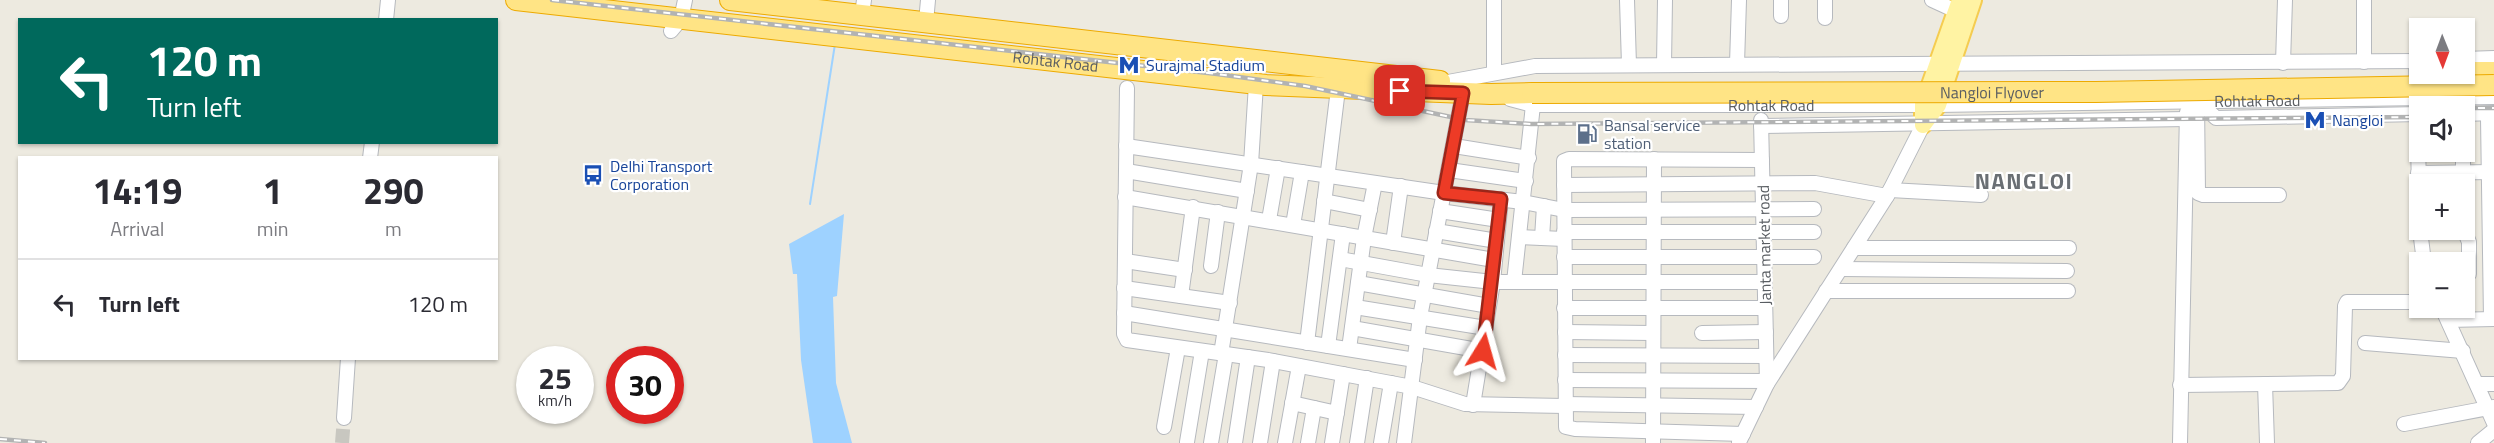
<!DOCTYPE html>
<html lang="en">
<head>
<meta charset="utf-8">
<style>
	body { margin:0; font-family:"Titillium Web",sans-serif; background:#f2f2f3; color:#2b2b33; height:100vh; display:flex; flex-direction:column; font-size:22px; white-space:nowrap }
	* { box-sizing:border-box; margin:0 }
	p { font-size:20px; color:#7c7c81 }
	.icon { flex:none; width:33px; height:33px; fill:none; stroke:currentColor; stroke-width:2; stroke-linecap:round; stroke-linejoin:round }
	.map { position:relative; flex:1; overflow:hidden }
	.details { position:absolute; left:18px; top:156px; width:480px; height:204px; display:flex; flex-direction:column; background:#fff; border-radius:0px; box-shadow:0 2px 4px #0004 }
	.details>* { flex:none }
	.banner { position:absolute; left:18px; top:18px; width:480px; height:126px; border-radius:0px; box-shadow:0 2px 4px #0004; background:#00695c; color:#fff; overflow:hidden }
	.needle { width:39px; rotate:179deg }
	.tools { position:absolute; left:2409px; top:18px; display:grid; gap:12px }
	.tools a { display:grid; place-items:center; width:66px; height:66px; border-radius:0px; background:#fff; box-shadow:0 2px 4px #0004; font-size:30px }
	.speed { position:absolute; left:516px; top:346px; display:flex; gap:12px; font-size:30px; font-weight:700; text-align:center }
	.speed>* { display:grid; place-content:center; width:78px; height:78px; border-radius:50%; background:#fff; box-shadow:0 2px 4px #0004; line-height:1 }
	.speed small { font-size:15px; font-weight:400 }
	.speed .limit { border:9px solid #d22; background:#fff; color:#111 }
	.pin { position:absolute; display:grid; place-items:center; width:51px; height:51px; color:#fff; margin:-26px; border-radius:12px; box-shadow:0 3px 9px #0006 }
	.me { position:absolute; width:66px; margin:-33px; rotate:8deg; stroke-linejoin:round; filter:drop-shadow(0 0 4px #0008) }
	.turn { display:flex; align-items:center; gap:21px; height:126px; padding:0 30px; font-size:27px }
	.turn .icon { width:78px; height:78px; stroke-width:2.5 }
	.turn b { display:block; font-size:42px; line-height:51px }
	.eta { display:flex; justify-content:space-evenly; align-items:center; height:102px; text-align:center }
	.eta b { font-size:36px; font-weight:700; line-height:42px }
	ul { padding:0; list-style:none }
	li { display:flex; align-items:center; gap:18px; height:90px; padding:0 30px; border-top:2px solid #e1e1e2 }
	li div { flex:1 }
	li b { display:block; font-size:22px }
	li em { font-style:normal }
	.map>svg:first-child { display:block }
</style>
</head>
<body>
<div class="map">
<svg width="2494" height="443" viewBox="0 0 2494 443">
	<rect width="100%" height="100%" fill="#edeae0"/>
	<!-- water -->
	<path fill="#9ed2ff" d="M844,214L837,296L833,297L836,383L852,443H813L801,360L797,274H793L789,244Z"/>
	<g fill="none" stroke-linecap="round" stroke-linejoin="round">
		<!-- stream -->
		<path stroke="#9ed2ff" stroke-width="2" d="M810,204L835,44"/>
		<!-- minor-tunnel -->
		<path stroke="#c8c7c0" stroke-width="14" stroke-dasharray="14 7" stroke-linecap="butt" d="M342,443L344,418"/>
		<!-- minor casing -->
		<g stroke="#b6b9be" stroke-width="16">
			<g id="minor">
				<path d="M1494,0V73"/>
				<path d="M1627,0L1629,65"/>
				<path d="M1932,0L1956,11"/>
				<path d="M862,14L864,0"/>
				<path d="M1781,16V0"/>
				<path d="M1825,18V0"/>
				<path d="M386,20L388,0"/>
				<path d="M926,22L928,0"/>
				<path d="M671,31L681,19L685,0"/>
				<path d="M2464,59L2494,58"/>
				<path d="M2416,61L2420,228"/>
				<path d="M2364,62V0"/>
				<path d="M2283,63L2285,0"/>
				<path d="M1737,64L1739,0"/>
				<path d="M1664,65L1665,0"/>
				<path d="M1448,82L1535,66L2420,61"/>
				<path d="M1127,88L1124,334L1127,340L1268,360L1412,387L1465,404L1565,406"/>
				<path id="s1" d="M1510,99L1533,105H1938L2494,97"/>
				<path d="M2197,100L2216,118L2420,114"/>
				<path d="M2197,100L2198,193L2203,195H2279"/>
				<path d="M2464,114L2494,113"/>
				<path d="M2488,118L2491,319"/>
				<path d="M1761,120L1767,384"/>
				<path d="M1761,126L2187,119"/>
				<path d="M1126,146L1444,193L1523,202L1564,210L1814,209"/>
				<path d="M1454,146L1529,158"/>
				<path d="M2463,152V184"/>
				<path d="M370,158L372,142"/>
				<path d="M1449,170L1526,181"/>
				<path d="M1126,171L1247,191"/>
				<path d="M2418,173L2494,172"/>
				<path d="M1564,185L1815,183L1887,196"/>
				<path d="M1890,190L1981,195"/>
				<path d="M1125,197L1494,260"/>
				<path d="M1324,201L1370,210"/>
				<path d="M1440,211L1499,220"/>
				<path d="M1269,220L1278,168"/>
				<path d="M1293,225L1302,172"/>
				<path d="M2420,230L2424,262"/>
				<path d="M2464,230L2469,242V274"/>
				<path d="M1436,231L1497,241"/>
				<path d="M1564,232H1814"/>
				<path d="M1519,237L1564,239"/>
				<path d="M1542,238L1544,206"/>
				<path d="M1393,243L1401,186"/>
				<path d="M1854,248H2069"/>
				<path d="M1564,257H1814"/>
				<path d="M1340,259L1428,275L1493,282H1764"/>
				<path d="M1125,261L1185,270"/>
				<path d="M1211,266L1218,212"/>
				<path d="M1841,269L2067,271"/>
				<path d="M1514,282L1533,105"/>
				<path d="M1358,283L1489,306"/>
				<path d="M1124,288L1230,303"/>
				<path d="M1826,291H2068"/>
				<path d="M1181,296L1193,207"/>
				<path d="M1355,307L1486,328"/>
				<path d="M1564,308H1765"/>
				<path d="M2442,308L2494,423"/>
				<path d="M1124,313L1415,360"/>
				<path d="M2448,320L2494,319"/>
				<path d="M1352,328L1483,351"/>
				<path d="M1565,332L1652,333"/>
				<path d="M1702,333L1766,332"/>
				<path d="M1307,343L1338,89"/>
				<path d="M2365,343L2463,351"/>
				<path d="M1328,346L1343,234"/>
				<path d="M1349,349L1364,238L1375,183"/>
				<path d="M1221,354L1251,164L1256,84"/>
				<path d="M1565,355L1766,356"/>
				<path d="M1565,380L1767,381"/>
				<path d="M2265,384L2267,443"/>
				<path d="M2477,384H2494"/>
				<path d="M2180,385L2338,383L2343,376L2345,306L2347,302H2420"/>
				<path d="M1292,403L1337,413"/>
				<path d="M1565,404L1756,407"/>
				<path d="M1473,405L1493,282L1501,199"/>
				<path d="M344,418L348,358"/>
				<path d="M2404,424L2494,407"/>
				<path d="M1164,427L1178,348"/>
				<path d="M1743,434L1575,429L1566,427L1564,164V161L1569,159L1762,160"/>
				<path d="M1187,442L1202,351"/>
				<path d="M1739,442L1767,384L1887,196L1923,125"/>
				<path d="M1211,443L1226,354"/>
				<path d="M1235,443L1248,357"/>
				<path d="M1260,443L1273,361"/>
				<path d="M1285,443L1299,366"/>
				<path d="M1308,443L1314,408"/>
				<path d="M1332,443L1343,374"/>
				<path d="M1357,443L1367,378"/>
				<path d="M1381,443L1391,383"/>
				<path d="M1404,443L1420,317L1463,93"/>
				<path d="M1653,443L1654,159"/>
				<path d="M2180,443L2187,112"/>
				<path d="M2478,443L2494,430"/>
			</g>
		</g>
		<!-- major casing -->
		<g stroke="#f5cc51" stroke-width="20">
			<path id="major" d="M1923,125L1938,105L1973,0
				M1923,125V105L1960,0"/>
		</g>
		<!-- highway casing -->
		<g stroke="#edaa00" stroke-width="22">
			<g id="highway">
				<path id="s2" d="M516,0L1266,85L1491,94L1532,93"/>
				<path d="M730,0L1440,81"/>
				<path d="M2464,72H2494"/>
			</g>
		</g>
		<!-- minor -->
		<use href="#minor" stroke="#fff" stroke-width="14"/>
		<!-- major -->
		<use href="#major" stroke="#fff3a3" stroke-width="16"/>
		<!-- highway -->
		<use href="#highway" stroke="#ffe485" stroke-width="20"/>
		<!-- rail casing -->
		<g stroke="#b2b3b3" stroke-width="4.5">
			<path id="rail" d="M552,0L1217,74L1305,86L1465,120L1531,124L2420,117
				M2464,108H2494
				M0,439L45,443"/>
		</g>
		<!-- rail -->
		<use href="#rail" stroke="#fff" stroke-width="2" stroke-dasharray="7" stroke-linecap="butt"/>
		<!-- highway-bridge casing -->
		<g stroke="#edaa00" stroke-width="22" stroke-linecap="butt">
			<g id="highway-bridge">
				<path id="s3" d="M1532,93L2096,92L2494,85"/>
			</g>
		</g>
		<!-- highway-bridge -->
		<use href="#highway-bridge" stroke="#ffe485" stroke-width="20"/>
	</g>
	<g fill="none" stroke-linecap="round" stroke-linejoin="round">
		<!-- route casing -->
		<g stroke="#9a2619" stroke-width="15">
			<path id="route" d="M1400,91L1463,93L1444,193L1501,199L1483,351"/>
		</g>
		<!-- route -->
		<use href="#route" stroke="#ed3b26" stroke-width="10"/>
	</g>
	<!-- icons -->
	<defs>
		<g id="metro-bare" transform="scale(1.62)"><path d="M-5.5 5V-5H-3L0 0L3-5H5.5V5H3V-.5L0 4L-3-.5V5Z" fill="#1a4fb4" stroke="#fff" stroke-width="2.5" paint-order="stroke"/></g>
		<g id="fuel-bare" transform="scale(1.62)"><path d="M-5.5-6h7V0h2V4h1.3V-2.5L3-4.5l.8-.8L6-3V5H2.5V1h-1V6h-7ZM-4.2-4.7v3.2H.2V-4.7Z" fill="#5c6f8a" stroke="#fff" stroke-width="2.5" paint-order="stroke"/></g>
		<g id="bus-bare" transform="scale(1.62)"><path d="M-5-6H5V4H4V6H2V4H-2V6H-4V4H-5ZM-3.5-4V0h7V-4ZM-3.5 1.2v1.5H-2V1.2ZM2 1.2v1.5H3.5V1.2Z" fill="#1a4fb4" stroke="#fff" stroke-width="2.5" paint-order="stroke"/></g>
	</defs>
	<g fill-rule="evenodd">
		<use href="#metro-bare" x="1129" y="65"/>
		<use href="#metro-bare" x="2315" y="120"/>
		<use href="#fuel-bare" x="1587" y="134"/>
		<use href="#bus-bare" x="593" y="175"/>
	</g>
	<g text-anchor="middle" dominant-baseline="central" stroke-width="4.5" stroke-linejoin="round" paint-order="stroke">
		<!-- street labels -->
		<g font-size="16" fill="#595d62" stroke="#fff">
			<text stroke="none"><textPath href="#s2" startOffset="543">Rohtak Road</textPath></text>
			<text stroke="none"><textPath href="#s3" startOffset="460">Nangloi Flyover</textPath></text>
			<text stroke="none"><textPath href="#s1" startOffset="748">Rohtak Road</textPath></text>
			<text stroke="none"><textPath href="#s1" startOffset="262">Rohtak Road</textPath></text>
			<text transform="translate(1764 245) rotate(-91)">Janta market road</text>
		</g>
		<!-- transit labels -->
		<g font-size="16" fill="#164399" stroke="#fff" text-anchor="start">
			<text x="1146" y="65">Surajmal Stadium</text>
			<text x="2332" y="120">Nangloi</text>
			<text x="610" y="166">Delhi Transport<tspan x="610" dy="18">Corporation</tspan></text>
		</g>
		<!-- service labels -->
		<g font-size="16" fill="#4e5e75" stroke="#fff" text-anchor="start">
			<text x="1604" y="125">Bansal service<tspan x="1604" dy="18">station</tspan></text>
		</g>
		<!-- district labels -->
		<g font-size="22" font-weight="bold" letter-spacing="1.5" fill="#6a6f74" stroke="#fff">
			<text x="2024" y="181">NANGLOI</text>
		</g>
	</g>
</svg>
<div class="tools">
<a><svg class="needle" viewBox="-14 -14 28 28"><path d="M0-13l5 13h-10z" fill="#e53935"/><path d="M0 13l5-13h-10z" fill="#7c7c81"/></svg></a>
<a><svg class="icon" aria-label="sound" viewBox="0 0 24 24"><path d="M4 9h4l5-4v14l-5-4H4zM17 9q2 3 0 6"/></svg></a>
<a>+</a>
<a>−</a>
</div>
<div class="speed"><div>25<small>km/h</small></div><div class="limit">30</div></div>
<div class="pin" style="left:1400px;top:91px;background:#d93025"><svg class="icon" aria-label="arrive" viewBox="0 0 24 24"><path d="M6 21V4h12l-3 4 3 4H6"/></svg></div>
<svg class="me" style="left:1483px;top:351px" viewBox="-20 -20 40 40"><path d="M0-17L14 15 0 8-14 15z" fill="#ed3b26" stroke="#fff" stroke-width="4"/></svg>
<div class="banner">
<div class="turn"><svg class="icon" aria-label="left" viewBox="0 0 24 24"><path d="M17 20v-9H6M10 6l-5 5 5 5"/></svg><div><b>120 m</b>Turn left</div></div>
</div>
<section class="details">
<div class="eta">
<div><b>14:19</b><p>Arrival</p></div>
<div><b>1</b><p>min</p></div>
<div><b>290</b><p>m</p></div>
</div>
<ul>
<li><svg class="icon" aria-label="left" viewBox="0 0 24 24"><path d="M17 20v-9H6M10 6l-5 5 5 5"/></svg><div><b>Turn left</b></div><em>120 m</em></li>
</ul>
</section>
</div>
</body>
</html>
